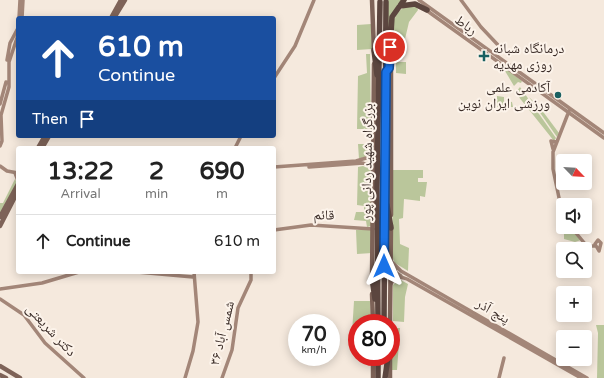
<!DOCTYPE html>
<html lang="en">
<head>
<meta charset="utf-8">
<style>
	body { margin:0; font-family:"Varela Round","Noto Naskh Arabic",sans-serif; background:#f6f6f6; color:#222; height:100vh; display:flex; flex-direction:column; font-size:15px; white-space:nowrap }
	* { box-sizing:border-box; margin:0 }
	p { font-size:13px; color:#767676 }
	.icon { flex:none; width:22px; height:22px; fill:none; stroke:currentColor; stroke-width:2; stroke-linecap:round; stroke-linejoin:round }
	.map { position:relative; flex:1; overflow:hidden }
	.drawer { position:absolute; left:16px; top:146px; width:260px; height:128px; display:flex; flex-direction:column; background:#fff; border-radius:4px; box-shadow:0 2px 10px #0003 }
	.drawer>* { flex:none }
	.top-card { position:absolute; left:16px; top:16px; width:260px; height:122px; border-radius:4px; box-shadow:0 2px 10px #0003; background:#1a4fa0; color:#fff; overflow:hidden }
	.needle { width:26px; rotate:115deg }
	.fabs { position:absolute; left:556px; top:154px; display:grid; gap:8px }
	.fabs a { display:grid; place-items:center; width:36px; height:36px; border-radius:4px; background:#fff; box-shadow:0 2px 10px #0003; font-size:20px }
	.speed { position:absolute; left:288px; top:314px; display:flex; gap:8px; font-size:20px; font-weight:700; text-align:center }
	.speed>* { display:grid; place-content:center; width:52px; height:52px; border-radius:50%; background:#fff; box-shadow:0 2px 10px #0003; line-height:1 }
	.speed small { font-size:10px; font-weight:400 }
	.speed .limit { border:6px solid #d22; background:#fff; color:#111 }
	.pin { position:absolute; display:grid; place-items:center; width:34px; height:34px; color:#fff; margin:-17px; border:2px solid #fff; border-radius:50%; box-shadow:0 1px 4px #0007 }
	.me { position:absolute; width:44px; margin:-22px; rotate:0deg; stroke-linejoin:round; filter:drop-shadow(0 0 3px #0008) }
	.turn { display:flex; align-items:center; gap:14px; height:84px; padding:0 16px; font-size:18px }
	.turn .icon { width:52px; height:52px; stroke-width:2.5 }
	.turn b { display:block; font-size:28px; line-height:34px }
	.then { display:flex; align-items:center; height:38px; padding:0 16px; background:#0003; gap:8px; font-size:15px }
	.eta { display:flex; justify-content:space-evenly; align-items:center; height:68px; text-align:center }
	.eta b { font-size:24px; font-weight:700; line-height:28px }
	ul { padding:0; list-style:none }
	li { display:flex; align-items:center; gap:12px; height:52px; padding:0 16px; border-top:1px solid #e0e0e0 }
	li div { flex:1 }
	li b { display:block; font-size:15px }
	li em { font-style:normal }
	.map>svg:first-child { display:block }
</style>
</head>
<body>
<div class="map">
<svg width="604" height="378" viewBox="0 0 604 378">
	<rect width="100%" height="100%" fill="#f5e9dd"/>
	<!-- green -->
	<path fill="#bac69b" d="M386,0H402L397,7L389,48Z
		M407,6L417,7L418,10L409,22L405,39L400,44H397L394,42C392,28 392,12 407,6Z
		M371,24L372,49L357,50V25Z
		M366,54H370L371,129H357L358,76L367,73Z
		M396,62H406V74L396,73Z
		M502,66L522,81L521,83L518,82L514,86Z
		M520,87L556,138L554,141L518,96L516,92Z
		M497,96L504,97V101L512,102L513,107H497Z
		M529,97L541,109L559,133L557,137Z
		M358,144H371L370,155L359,159Z
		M363,166L371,169V226L367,227L366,221L354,220L356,212H364V206L357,205L358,167Z
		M393,170H423V178H418V182H427L425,197L420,196V201L404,199L403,218L399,219L400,244L409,248L408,271L395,263L392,257Z
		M15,179L17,183L0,214V203H3Z
		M564,227H569L581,240L575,242L564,239Z
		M356,230H372V253L357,254Z
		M399,279L408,284L405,297L404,322L393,321V285Z
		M354,301H370L371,323H357V334L352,333Z
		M596,325H604V378H597L598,333Z
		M397,328H400L397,370H391V335H396Z"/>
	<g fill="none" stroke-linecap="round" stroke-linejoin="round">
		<!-- secondary -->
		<path stroke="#a38678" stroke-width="3.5" d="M419,0L604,133
			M461,0L481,27L498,45V50L495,54
			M426,10L604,138
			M19,18L20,0
			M22,18L23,0
			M7,60L10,43L18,28
			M274,78L295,46L314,0
			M0,104L6,82
			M0,146L2,141L1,115L9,87V62L18,35
			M235,148L241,136
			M553,149L551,141L556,142
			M0,166L7,171L18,173
			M274,167L356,161L373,156
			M309,167L363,163L373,167
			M15,173L18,181
			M563,217L553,169V152L569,111
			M571,227L586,245L588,246H595
			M274,230L311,225L373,229
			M598,240L601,243L599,251L595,244Z
			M391,261L401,271L587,378
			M396,267L395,272L401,276
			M137,272L193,277
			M391,284C395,276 400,276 407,279L581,378
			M0,289L42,283L79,272
			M0,299L24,315L45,343L84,378
			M185,378L193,351L198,322L194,272
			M222,378L232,350L238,308L251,280V272
			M499,378L504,358"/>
		<!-- primary -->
		<path stroke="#7e6358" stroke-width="4.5" d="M372,0L374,52
			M111,18L121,0
			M114,18L125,0
			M38,148L45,136
			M42,148L49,136
			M391,215V61
			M0,217L18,184
			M0,226L18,191
			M372,280L374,64
			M372,294L373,323
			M390,323L391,225
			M0,366L20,378
			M0,375L6,378
			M373,378V357
			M390,378V357"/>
		<!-- highway -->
		<path stroke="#5c463f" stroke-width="5.5" d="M400,6L415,4L427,10
			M374,50L377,75
			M389,65L392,17L404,0
			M387,205L391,228
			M372,278L375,299
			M378,323L377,187L380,2
			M384,323L386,2
			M378,378V357
			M385,378L388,357"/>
	</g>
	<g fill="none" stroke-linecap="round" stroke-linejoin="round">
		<!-- route casing -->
		<g stroke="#114b97" stroke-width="10">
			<path id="route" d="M384,266L386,72L389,68L390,47"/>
		</g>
		<!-- route -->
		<use href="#route" stroke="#1a73e8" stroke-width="7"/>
	</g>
	<!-- markers -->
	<g fill="#196061" stroke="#fcf3ea" stroke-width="1.5">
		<path d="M482 50h4v4h4v4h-4v4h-4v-4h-4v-4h4z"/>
		<circle cx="558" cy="95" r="4"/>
	</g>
	<g text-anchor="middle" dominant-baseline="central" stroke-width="4" stroke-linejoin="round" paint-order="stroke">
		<!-- street labels -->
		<g font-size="14" fill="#3b2d28" stroke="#fcf3ea">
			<text transform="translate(466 25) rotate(36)">رباط</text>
			<text transform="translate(367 162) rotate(-89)">بزرگراه شهید ردانی پور</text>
			<text transform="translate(324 215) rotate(1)">قائم</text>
			<text transform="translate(493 311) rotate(30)">پنج آذر</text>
			<text transform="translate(51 330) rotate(47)">دکتر شریعتی</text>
			<text transform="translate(222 333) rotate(-76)">شمس آباد ۳۶</text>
		</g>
		<!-- poi labels -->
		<g font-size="14" fill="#3b2d28" stroke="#fcf3ea" text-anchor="start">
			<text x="493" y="48">درمانگاه شبانه<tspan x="493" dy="16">روزی مهدیه</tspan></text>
			<text x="550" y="87" text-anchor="end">آکادمی علمی<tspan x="550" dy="16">ورزشی ایران نوین</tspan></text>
		</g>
	</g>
</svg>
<div class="fabs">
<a><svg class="needle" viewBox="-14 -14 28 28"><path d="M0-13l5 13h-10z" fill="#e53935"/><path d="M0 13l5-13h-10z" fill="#767676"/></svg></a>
<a><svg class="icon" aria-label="sound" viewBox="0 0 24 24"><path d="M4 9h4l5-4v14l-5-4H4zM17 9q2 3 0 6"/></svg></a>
<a><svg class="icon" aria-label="search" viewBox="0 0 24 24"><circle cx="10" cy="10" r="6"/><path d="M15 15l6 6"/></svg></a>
<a>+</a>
<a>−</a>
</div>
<div class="speed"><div>70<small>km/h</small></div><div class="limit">80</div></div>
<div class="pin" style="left:390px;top:47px;background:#d93025"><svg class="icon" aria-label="arrive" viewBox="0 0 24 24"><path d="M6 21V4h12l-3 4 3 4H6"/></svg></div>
<svg class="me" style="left:384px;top:266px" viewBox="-20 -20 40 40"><path d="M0-17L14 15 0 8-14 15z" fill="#1a73e8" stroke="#fff" stroke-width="4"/></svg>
<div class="top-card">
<div class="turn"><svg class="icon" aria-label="ahead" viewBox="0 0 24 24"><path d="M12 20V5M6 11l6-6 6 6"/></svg><div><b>610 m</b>Continue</div></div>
<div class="then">Then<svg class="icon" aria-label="arrive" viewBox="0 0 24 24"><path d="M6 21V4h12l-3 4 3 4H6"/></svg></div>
</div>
<section class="drawer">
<div class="eta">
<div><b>13:22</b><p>Arrival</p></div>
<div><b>2</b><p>min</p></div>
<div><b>690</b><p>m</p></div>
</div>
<ul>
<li><svg class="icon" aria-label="ahead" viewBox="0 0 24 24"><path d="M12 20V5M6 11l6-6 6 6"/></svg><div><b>Continue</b></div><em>610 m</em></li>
</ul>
</section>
</div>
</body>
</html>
